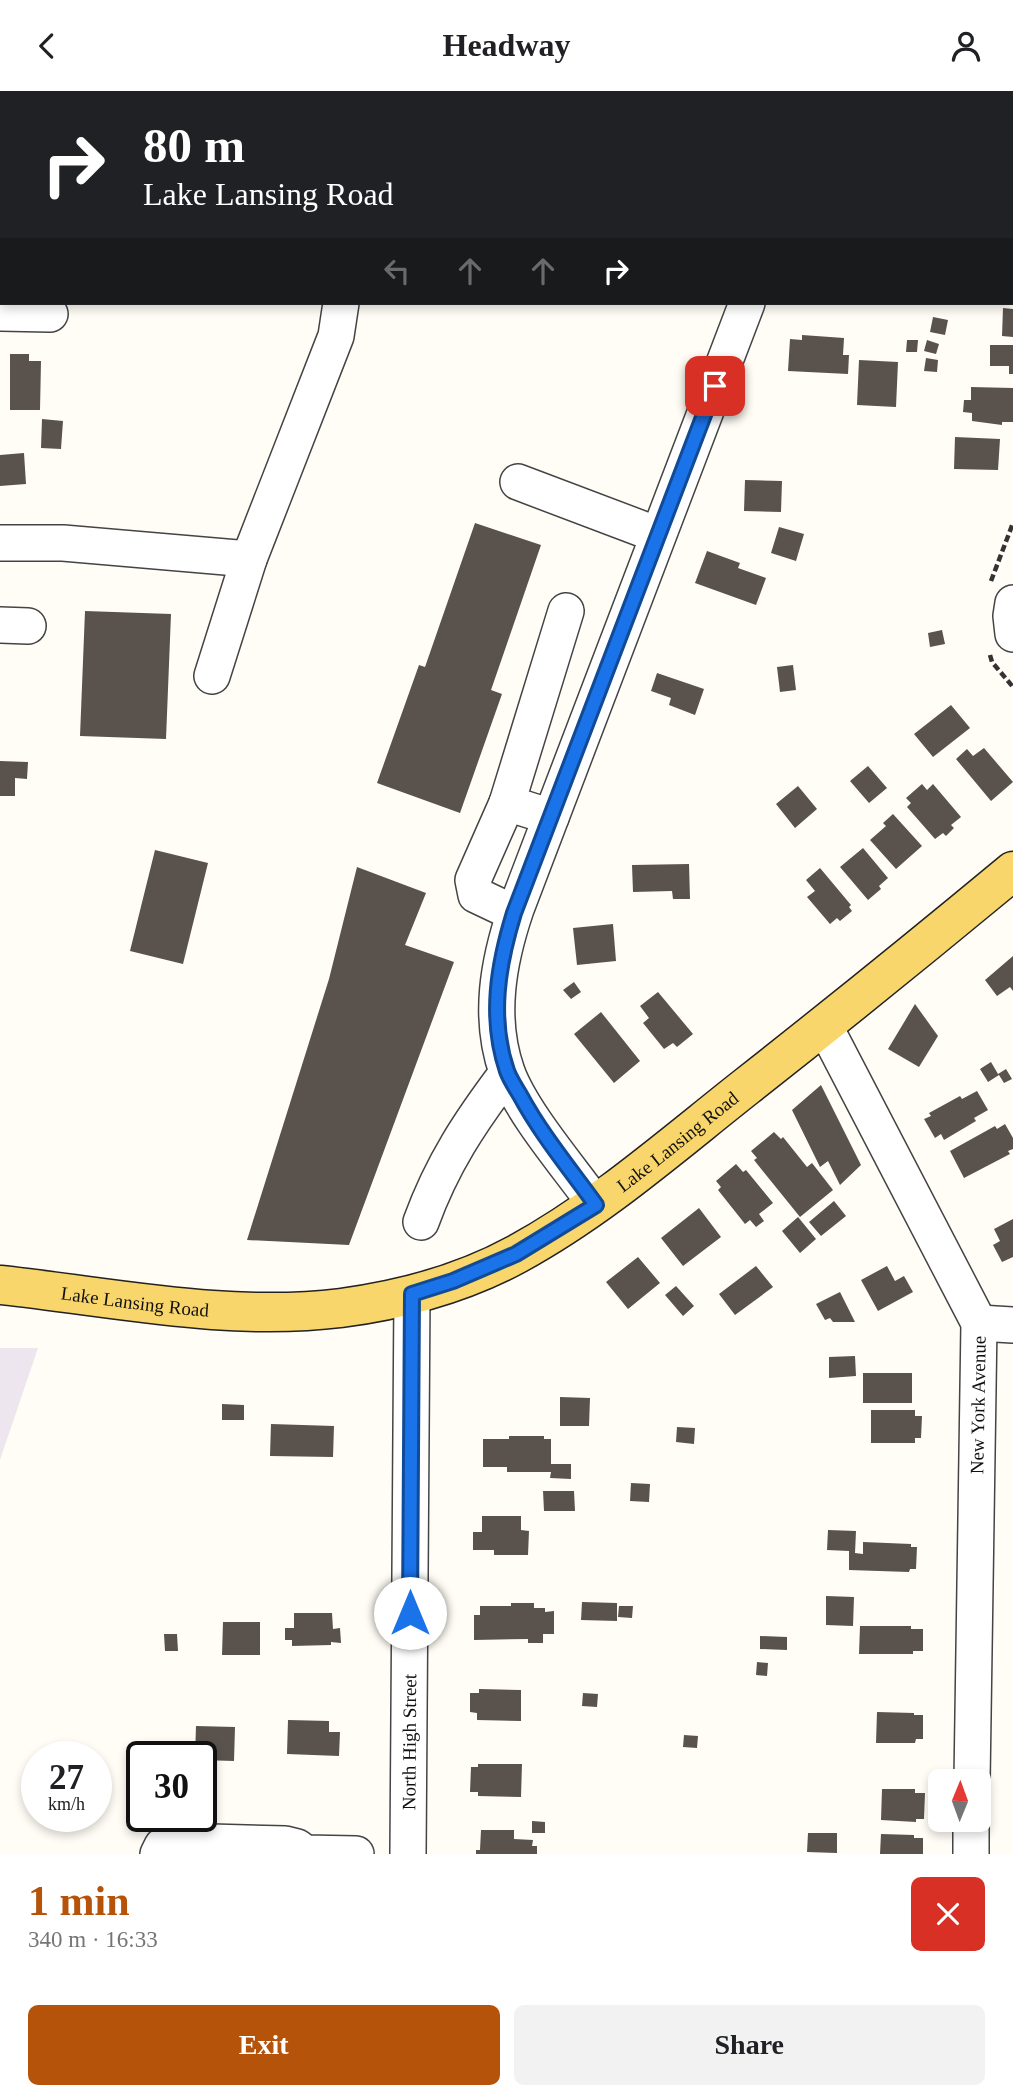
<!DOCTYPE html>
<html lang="en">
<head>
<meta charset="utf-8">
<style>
	body { margin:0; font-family:"Times New Roman",serif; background:#f2f2f2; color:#202124; height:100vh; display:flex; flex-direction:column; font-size:26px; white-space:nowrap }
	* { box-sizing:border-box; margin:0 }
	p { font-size:23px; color:#757577 }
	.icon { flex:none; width:38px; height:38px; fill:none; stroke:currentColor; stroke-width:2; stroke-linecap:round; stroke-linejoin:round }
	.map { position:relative; height:1763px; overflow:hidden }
	.side { display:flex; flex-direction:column; background:#fff; flex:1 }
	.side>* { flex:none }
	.guide { position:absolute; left:0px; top:0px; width:1013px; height:214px; box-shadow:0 4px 10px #0003; background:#202124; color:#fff; overflow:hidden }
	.needle { width:46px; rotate:1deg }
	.controls { position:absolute; left:928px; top:1678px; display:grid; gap:14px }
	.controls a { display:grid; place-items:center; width:63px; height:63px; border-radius:10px; background:#fff; box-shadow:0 4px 10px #0003; font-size:35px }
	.speed { position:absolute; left:21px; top:1650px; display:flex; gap:14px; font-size:35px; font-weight:700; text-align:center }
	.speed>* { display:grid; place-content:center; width:91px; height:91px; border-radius:50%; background:#fff; box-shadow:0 4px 10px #0003; line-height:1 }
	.speed small { font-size:18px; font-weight:400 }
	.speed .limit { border:4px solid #111; border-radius:10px; background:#fff; color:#111 }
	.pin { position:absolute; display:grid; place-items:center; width:60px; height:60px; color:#fff; margin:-30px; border-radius:14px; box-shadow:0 4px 10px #0006 }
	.me { position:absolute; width:77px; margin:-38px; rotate:0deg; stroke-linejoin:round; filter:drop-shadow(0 0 5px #0008) }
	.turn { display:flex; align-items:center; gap:24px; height:147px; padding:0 28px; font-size:32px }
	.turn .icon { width:91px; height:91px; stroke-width:2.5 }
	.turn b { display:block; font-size:49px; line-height:60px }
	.lanes { display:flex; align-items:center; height:66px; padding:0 28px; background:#0003; justify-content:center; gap:35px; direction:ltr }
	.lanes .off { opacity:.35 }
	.round { display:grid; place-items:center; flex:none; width:74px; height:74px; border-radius:10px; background:#f2f2f2 }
	.headline { display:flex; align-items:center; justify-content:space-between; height:119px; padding:0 28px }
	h1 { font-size:42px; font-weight:800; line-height:52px; color:#b45309 }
	.button { display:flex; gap:14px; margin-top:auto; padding:14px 28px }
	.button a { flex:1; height:80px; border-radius:10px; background:#b45309; color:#fff; font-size:28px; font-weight:800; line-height:80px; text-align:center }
	.button a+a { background:#f2f2f2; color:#202124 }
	header { display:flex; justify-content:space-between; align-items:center; height:91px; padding:0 28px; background:#fff; font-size:32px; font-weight:800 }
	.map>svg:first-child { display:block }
</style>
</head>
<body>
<header><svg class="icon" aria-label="back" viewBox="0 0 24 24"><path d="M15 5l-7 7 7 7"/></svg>Headway<svg class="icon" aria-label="person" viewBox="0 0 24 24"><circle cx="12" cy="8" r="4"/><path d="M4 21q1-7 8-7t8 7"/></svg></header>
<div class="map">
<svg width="1013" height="1763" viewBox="0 0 1013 1763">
	<rect width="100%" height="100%" fill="#fffdf5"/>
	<!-- industrial -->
	<path fill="#eee6ef" d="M0,1257H38L0,1369Z"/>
	<!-- building -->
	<path fill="#5a524d" d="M1003,217L1013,218V246L1002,245Z
		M933,226L948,229L945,244L930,241Z
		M802,244L844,247L843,264H849L848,283L788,280L790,248L802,249Z
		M907,249H918L917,261H906Z
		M927,249L939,253L936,263L924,260Z
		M990,254H1013V283H1009V275H990Z
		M10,263H29V270H41L40,319H10Z
		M926,267L938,269L937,281L924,280Z
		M859,269L898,271L896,316L857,314Z
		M971,296L1013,297V331H1002V334L972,330V322L963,321L964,309H971Z
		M42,328L63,330L61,358L41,357Z
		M955,346L1000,348L998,379L954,378Z
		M24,362L26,393L0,395V364Z
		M745,389L782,390L781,421L744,420Z
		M475,432L541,454L491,599L502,603L460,722L377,692L419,574L425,576Z
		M779,436L804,443L796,470L771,462Z
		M707,460L740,472L738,477L766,487L756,514L695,492Z
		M85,520L171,523L166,648L80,645Z
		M942,539L945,553L930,556L928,542Z
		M793,574L796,599L780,601L777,576Z
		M657,582L704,598L695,624L669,614L671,607L651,600Z
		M951,614L970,637L933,666L914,643Z
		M984,657L1013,691L991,710L956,668L967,658L973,665Z
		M0,670L28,671L27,688L15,687V705H0Z
		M868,675L887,697L869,712L850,690Z
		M922,693L927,699L933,693L961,726L951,734L954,737L946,745L943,742L935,748L907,716L911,712L906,707Z
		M798,695L817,718L795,737L776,713Z
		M893,723L922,755L896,778L870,749L886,735L883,732Z
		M863,757L888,787L879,795L881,798L868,809L840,776Z
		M155,759L208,772L183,873L130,860Z
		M689,773L690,808H673L672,800L633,801L632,774Z
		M357,776L426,802L405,854L454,871L349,1154L247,1149L329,888Z
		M820,777L851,814L849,816L852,820L840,830L837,827L830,833L807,806L815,800L806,789Z
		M613,833L616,870L577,874L573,837Z
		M1013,865V900L1010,896L997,905L985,889Z
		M574,891L581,901L571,908L563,899Z
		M658,901L693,943L677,956L673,952L664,958L643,932L649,927L640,915Z
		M915,913L938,945L919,976L888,958Z
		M601,921L640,970L614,992L574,943Z
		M991,971L998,983L1006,978L1012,988L1004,992L999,984L988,991L980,978Z
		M821,994L861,1074L840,1094L828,1070L820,1076L792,1019Z
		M977,1000L988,1019L974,1027L976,1030L944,1049L941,1043L935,1047L924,1028L931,1025L929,1022L960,1005L962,1008Z
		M1005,1033L1013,1047V1058L1008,1060L1010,1063L964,1087L950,1060L995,1035L997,1038Z
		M774,1041L781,1048L783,1046L807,1076L812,1072L833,1099L800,1126L754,1069L757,1067L751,1060Z
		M736,1073L743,1081L746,1079L773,1112L759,1123L764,1130L756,1136L750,1129L745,1133L718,1099L721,1096L716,1090Z
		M834,1110L846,1125L821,1145L809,1131Z
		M699,1117L721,1146L683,1175L661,1147Z
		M798,1126L816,1148L800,1162L782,1140Z
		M1013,1128V1166L1002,1171L993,1154L1000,1150L994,1138Z
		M638,1166L660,1192L628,1218L606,1191Z
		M756,1175L773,1196L735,1224L719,1203Z
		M887,1175L895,1190L904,1185L913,1201L878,1220L861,1189Z
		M676,1195L694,1215L683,1225L665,1204Z
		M840,1201L855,1231H833L830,1227L825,1229L816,1213Z
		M855,1265L856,1285L829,1287V1266Z
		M863,1282H912V1312H863Z
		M560,1306L590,1307L589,1335H560Z
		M222,1313L244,1314V1329H222Z
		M871,1319H915V1325H922L921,1347H915V1352H871Z
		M271,1333L334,1335L333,1366L270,1365Z
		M677,1336L695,1337L694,1353L676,1351Z
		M509,1345H544V1348H551V1373H571V1388L550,1387L551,1381H507V1376H483V1348H509Z
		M631,1392L650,1393L649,1411L630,1410Z
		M543,1400H574L575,1420H544Z
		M482,1425H521V1439L529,1440L528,1464H494V1459H473V1441H482Z
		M828,1439L856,1440L855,1462L863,1463V1451L911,1453V1456H917L916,1478H910L909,1481L849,1479V1460L827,1459Z
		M826,1505L854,1506L853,1535L826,1534Z
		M582,1511L617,1512V1530L581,1529Z
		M511,1512H534V1517H545V1521L554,1520V1543H543V1552H528V1548L474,1549V1524H480V1515H511Z
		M619,1515H633L632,1527L618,1526Z
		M294,1522H332L333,1538L340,1537L341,1552L331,1551V1554L292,1555V1549H285V1537H294Z
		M223,1531H260V1564H222Z
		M860,1535H911V1538H923V1560H913V1563H859Z
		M164,1543H177L178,1560H165Z
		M760,1545L787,1546V1559L760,1558Z
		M757,1571L768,1572L767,1585L756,1584Z
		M479,1598L521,1599V1630L477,1629V1622L470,1621V1602H479Z
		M583,1602L598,1603L597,1616L582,1615Z
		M877,1621L914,1622V1624H923V1648H916L915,1652H876Z
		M288,1629L329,1630V1641H340L339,1665L287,1663Z
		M196,1635L235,1636L234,1670L201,1669V1666H195Z
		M684,1644L698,1645L697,1657L683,1656Z
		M478,1673H522L521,1706L478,1705V1701H470L471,1676H478Z
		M882,1698H915V1702H925L924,1728H916V1731L881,1729Z
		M532,1730L545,1731V1742H532Z
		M481,1739H514V1748L533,1749L532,1755H537V1763H476V1759H480Z
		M808,1742H837V1762L807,1761Z
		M881,1743L914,1744V1747H923V1763H880Z"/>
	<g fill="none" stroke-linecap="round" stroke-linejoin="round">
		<!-- minor casing -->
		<g stroke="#444" stroke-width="38">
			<g id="minor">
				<path d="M355,2V0"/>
				<path d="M827,2V0"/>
				<path d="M0,222L50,223"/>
				<path d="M518,391L658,444"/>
				<path d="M0,452H63L249,468"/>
				<path d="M1013,512L1011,525L1013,543"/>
				<path d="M0,534L28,535"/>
				<path d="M212,585L249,468L336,245L341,212"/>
				<path d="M507,712L473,789L476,804L514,822"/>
				<path d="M551,726L507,712L566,520"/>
				<path d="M824,934L979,1232L972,1690"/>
				<path d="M596,1114C569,1076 522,1022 507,981C488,927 498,871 516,818L747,212"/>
				<path d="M421,1131C442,1073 470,1031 507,982"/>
				<path d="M979,1232L1013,1234"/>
				<path d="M158,1763L162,1755L175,1750L285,1753L297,1756L305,1762L356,1763"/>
				<path id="s1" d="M408,1763L412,1203"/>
				<path d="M971,1763V1729"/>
			</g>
		</g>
		<!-- major casing -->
		<g stroke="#222" stroke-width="41">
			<g id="major">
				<path id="s2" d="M0,1194C113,1206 227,1231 341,1217C401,1209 464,1192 517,1163C601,1117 672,1054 747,995C836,925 925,853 1013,780"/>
			</g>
		</g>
		<!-- path -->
		<path stroke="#333" stroke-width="4.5" stroke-dasharray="7 3.5" stroke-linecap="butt" d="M991,490L1013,432
			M990,564L992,571L1013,596"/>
		<!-- minor -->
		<use href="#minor" stroke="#fff" stroke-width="35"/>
		<!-- major -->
		<use href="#major" stroke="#f9d66b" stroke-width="38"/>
	</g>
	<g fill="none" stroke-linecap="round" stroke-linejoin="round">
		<!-- route casing -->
		<g stroke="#114b97" stroke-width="18">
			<path id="route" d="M410,1522L412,1203L453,1190L516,1163L596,1114C570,1078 541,1043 520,1004C515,996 510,988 507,980C489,927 498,874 514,822L715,295"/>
		</g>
		<!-- route -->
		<use href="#route" stroke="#1a73e8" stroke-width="12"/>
	</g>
	<g text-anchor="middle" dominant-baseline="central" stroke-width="7" stroke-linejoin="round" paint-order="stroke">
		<!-- street labels -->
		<g font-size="19" fill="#111" stroke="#fff">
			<text stroke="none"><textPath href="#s2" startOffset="724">Lake Lansing Road</textPath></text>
			<text stroke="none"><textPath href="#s2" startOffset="136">Lake Lansing Road</textPath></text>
			<text transform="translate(978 1314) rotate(-89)">New York Avenue</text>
			<text stroke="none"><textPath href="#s1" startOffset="112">North High Street</textPath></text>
		</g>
	</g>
</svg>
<div class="controls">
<a><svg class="needle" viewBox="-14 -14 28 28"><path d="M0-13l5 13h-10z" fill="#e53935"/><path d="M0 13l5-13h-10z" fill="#757577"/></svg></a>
</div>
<div class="speed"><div>27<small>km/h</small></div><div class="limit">30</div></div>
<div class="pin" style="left:715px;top:295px;background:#d93025"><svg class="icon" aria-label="arrive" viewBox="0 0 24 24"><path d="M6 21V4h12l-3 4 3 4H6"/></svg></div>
<svg class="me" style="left:410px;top:1522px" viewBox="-20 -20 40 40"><circle r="19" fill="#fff"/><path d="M0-13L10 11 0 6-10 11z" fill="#1a73e8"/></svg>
<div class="guide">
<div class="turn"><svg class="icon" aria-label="right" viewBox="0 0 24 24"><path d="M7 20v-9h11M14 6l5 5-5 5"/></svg><div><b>80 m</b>Lake Lansing Road</div></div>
<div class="lanes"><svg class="icon off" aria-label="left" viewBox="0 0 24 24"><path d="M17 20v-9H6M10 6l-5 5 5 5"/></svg><svg class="icon off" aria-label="ahead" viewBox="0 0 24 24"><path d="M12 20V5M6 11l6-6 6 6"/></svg><svg class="icon off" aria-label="ahead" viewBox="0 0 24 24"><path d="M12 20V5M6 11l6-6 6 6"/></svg><svg class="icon" aria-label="right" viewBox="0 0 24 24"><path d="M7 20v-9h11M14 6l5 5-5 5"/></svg></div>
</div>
</div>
<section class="side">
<div class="headline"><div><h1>1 min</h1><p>340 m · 16:33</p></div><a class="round" style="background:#d93025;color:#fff"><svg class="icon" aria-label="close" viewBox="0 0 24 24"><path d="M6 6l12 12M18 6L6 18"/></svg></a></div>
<div class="button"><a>Exit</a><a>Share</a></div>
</section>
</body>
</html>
